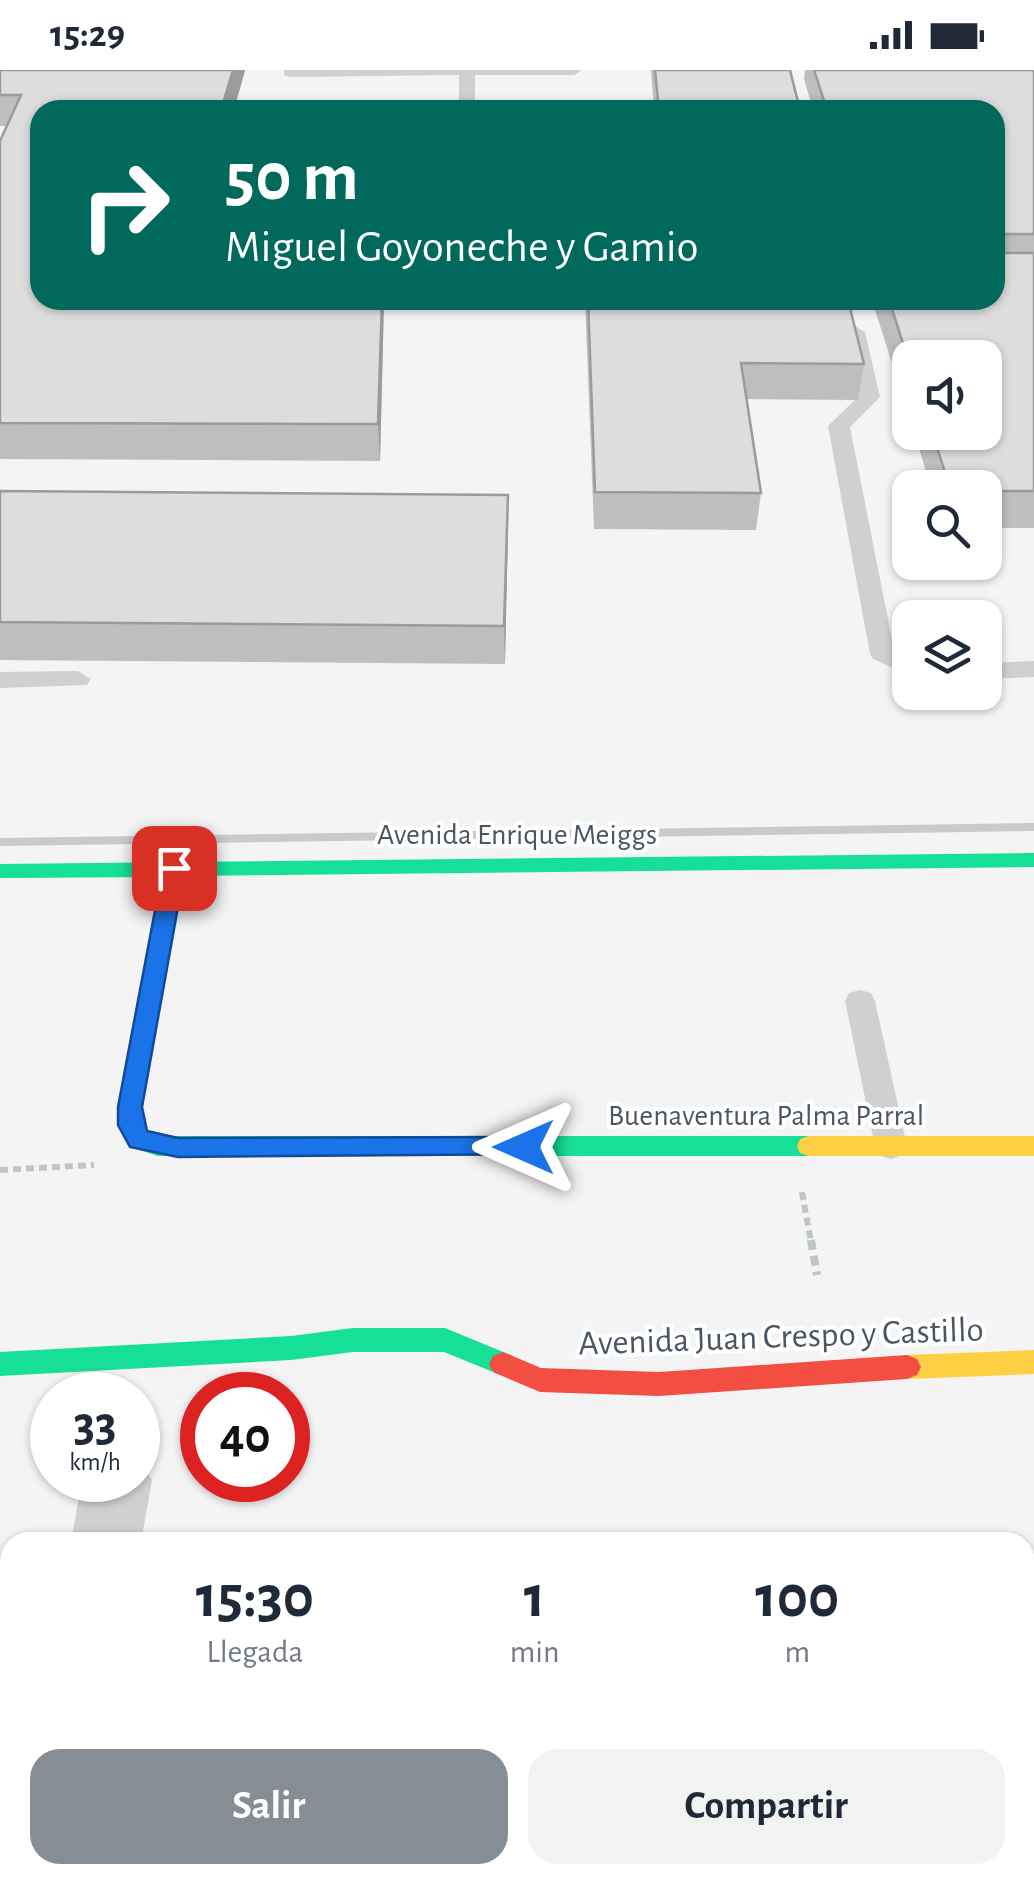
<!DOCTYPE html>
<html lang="es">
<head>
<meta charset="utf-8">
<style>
	body { margin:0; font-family:"Alegreya Sans",sans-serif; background:#f2f2f3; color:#1f2937; height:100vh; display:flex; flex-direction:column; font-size:38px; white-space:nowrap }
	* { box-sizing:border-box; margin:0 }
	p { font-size:32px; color:#747a83 }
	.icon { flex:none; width:55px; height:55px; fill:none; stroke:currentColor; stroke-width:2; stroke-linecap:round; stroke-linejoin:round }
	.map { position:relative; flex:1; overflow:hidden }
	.panel { position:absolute; left:0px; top:1462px; width:1035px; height:352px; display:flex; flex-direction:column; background:#fff; border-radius:30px 30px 0 0; box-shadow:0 2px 8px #0004 }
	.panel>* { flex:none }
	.banner { position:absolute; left:30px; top:30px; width:975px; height:210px; border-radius:30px; box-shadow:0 2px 8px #0004; background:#00695c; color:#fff; overflow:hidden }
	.fabs { position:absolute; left:892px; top:270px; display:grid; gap:20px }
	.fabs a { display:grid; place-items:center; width:110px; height:110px; border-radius:20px; background:#fff; box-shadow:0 2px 8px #0004; font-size:50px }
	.speed { position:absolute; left:30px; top:1302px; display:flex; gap:20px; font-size:50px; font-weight:700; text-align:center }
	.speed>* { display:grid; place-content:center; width:130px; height:130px; border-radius:50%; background:#fff; box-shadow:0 2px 8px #0004; line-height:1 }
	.speed small { font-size:25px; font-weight:400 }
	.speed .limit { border:15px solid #d22; background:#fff; color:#111 }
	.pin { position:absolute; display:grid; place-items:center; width:85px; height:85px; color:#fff; margin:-42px; border-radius:20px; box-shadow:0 5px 15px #0006 }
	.me { position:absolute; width:110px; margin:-55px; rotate:270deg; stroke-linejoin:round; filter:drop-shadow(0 0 8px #0008) }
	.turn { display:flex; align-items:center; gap:35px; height:210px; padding:0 30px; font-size:45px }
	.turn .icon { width:130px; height:130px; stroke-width:2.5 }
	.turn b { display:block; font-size:70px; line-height:85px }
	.eta { display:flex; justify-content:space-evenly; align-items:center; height:170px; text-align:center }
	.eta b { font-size:60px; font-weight:700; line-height:70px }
	.action { display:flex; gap:20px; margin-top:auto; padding:20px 30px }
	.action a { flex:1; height:115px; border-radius:30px; background:#868d94; color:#fff; font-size:40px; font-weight:700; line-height:115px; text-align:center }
	.action a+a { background:#f2f2f3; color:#1f2937 }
	.status { display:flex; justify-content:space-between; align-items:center; height:70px; padding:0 50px; background:#fff; direction:ltr }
	.status svg { height:28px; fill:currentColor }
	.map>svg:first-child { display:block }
</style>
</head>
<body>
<div class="status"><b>15:29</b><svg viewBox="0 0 49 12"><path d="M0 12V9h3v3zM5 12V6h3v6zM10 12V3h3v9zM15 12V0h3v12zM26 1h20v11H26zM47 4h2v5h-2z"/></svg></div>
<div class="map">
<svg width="1034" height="1814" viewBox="0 0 1034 1814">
	<rect width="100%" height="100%" fill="#f4f4f4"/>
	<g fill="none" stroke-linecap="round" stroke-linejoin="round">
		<!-- path-far1 -->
		<path stroke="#bcc7c4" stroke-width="6" stroke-dasharray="8 5" stroke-linecap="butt" d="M0,1100L94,1095
			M802,1122L811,1172"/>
		<!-- path -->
		<path stroke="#bcc7c4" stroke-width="8" stroke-dasharray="10 6" stroke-linecap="butt" d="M811,1170L817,1205"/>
		<!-- lane -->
		<path fill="#ced0d2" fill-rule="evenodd" d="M284,0H582L574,5H475V40H459V5L290,7L284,5Z
			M855,256L865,262L880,327L850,357L894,580L910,587V605L873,589L870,584L828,356L859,326L845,262Z
			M1034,591V607L985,609V593Z
			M78,601L91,609L87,615L0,618V602Z
			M860,920L871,923L875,931L907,1076L903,1085L891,1089L879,1085L875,1076L845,931L849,923Z"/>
		<!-- street -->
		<path fill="#ced0d2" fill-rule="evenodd" d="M138,1386L152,1410L141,1472H71L82,1410H138Z
			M1034,1726V1806L1020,1805H1025V1727Z
			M10,1794V1805H87L86,1814H4Z
			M571,1805H728L724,1814H567Z"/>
		<!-- fast -->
		<path fill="#16e098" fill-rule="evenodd" d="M1034,783V797L183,806L142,1037V1054L148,1063L158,1066H809L818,1069L821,1076L818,1083L809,1086H158L130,1077L118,1055V1037L162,807L0,808V794Z
			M353,1258H445L513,1286L517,1294L513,1302L503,1306L444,1282H353L291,1290L0,1306V1282L291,1266Z"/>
		<!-- slow -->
		<path fill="#ffcf43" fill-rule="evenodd" d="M809,1066H1034V1086H809L800,1083L797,1076L800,1069Z
			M1034,1280V1304L907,1309L897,1305L893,1297L897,1289L907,1285Z"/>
		<!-- jam -->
		<path fill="#f24e42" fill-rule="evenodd" d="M503,1282L541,1298L659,1302L907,1285L917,1289L921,1297L917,1305L907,1309L659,1326L540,1322L493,1302L489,1294L493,1286Z"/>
		<!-- rail -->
		<path stroke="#c9cacc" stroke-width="8" d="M0,772L1034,757"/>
	</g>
	<!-- wall -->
	<path fill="#bebebf" d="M0,0H245L234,40H40V230H384L380,391L0,389V71L7,56H0Z
		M651,0H790L800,40H654Z
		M805,0H1034V458H985V418H931L914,362H985L910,288V351L872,230H995V40H813L804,9Z
		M585,230H848L864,294L858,330L746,329L761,423L756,460L594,459Z
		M0,421L508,425L505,594L0,590Z"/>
	<!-- shaded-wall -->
	<path fill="#9b9b9b" d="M233,0H245L234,40H221Z
		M382,230H384L380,391L378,354Z
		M508,425V462L505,594L504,556Z"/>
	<!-- building -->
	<path fill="#ddddde" stroke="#9b9b9b" stroke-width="2.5" d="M0,0H233L221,40H40V230H382L378,354L0,353V71L21,25H0Z
		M655,0H790L800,40H659Z
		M814,0H1034V164H995V40H827Z
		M995,166L1003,183H1034V421H985V418H950L932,362H985V288H910V295L889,230H995Z
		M588,230H848L864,294L741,293L761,423L595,422Z
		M0,421L508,425L504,556L0,552Z"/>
	<!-- route -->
	<path fill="#1a73e8" stroke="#114b97" stroke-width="2.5" d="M174,790L185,798L142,1037L147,1061L178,1068L524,1067L533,1070L537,1077L533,1084L178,1087L130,1077L118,1055V1037L163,798Z"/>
	<g text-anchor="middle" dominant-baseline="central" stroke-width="8" stroke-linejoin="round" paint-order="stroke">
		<!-- street labels -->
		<g font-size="30" fill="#4a5661" stroke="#fff">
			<text x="517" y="765">Avenida Enrique Meiggs</text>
			<text x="766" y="1046">Buenaventura Palma Parral</text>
		</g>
		<!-- near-street labels -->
		<g font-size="35" fill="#4a5661" stroke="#fff">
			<text transform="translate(781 1267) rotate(-2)">Avenida Juan Crespo y Castillo</text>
		</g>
	</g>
</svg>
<div class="fabs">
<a><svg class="icon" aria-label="sound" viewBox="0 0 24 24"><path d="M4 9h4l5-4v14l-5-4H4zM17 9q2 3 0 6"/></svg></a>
<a><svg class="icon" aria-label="search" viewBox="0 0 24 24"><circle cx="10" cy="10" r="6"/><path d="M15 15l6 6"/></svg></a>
<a><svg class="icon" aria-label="layers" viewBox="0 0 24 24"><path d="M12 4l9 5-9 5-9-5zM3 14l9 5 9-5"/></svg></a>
</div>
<div class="speed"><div>33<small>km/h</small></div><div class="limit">40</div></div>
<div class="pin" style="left:174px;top:798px;background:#d93025"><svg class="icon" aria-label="arrive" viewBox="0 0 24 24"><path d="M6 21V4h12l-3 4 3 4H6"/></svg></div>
<svg class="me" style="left:524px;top:1077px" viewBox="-20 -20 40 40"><path d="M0-17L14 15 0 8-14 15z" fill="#1a73e8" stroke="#fff" stroke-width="4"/></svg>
<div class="banner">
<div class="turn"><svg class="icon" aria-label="right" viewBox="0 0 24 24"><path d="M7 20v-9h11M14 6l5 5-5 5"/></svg><div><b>50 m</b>Miguel Goyoneche y Gamio</div></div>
</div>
<section class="panel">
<div class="eta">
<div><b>15:30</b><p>Llegada</p></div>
<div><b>1</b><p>min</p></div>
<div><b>100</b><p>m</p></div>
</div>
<div class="action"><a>Salir</a><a>Compartir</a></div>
</section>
</div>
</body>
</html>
